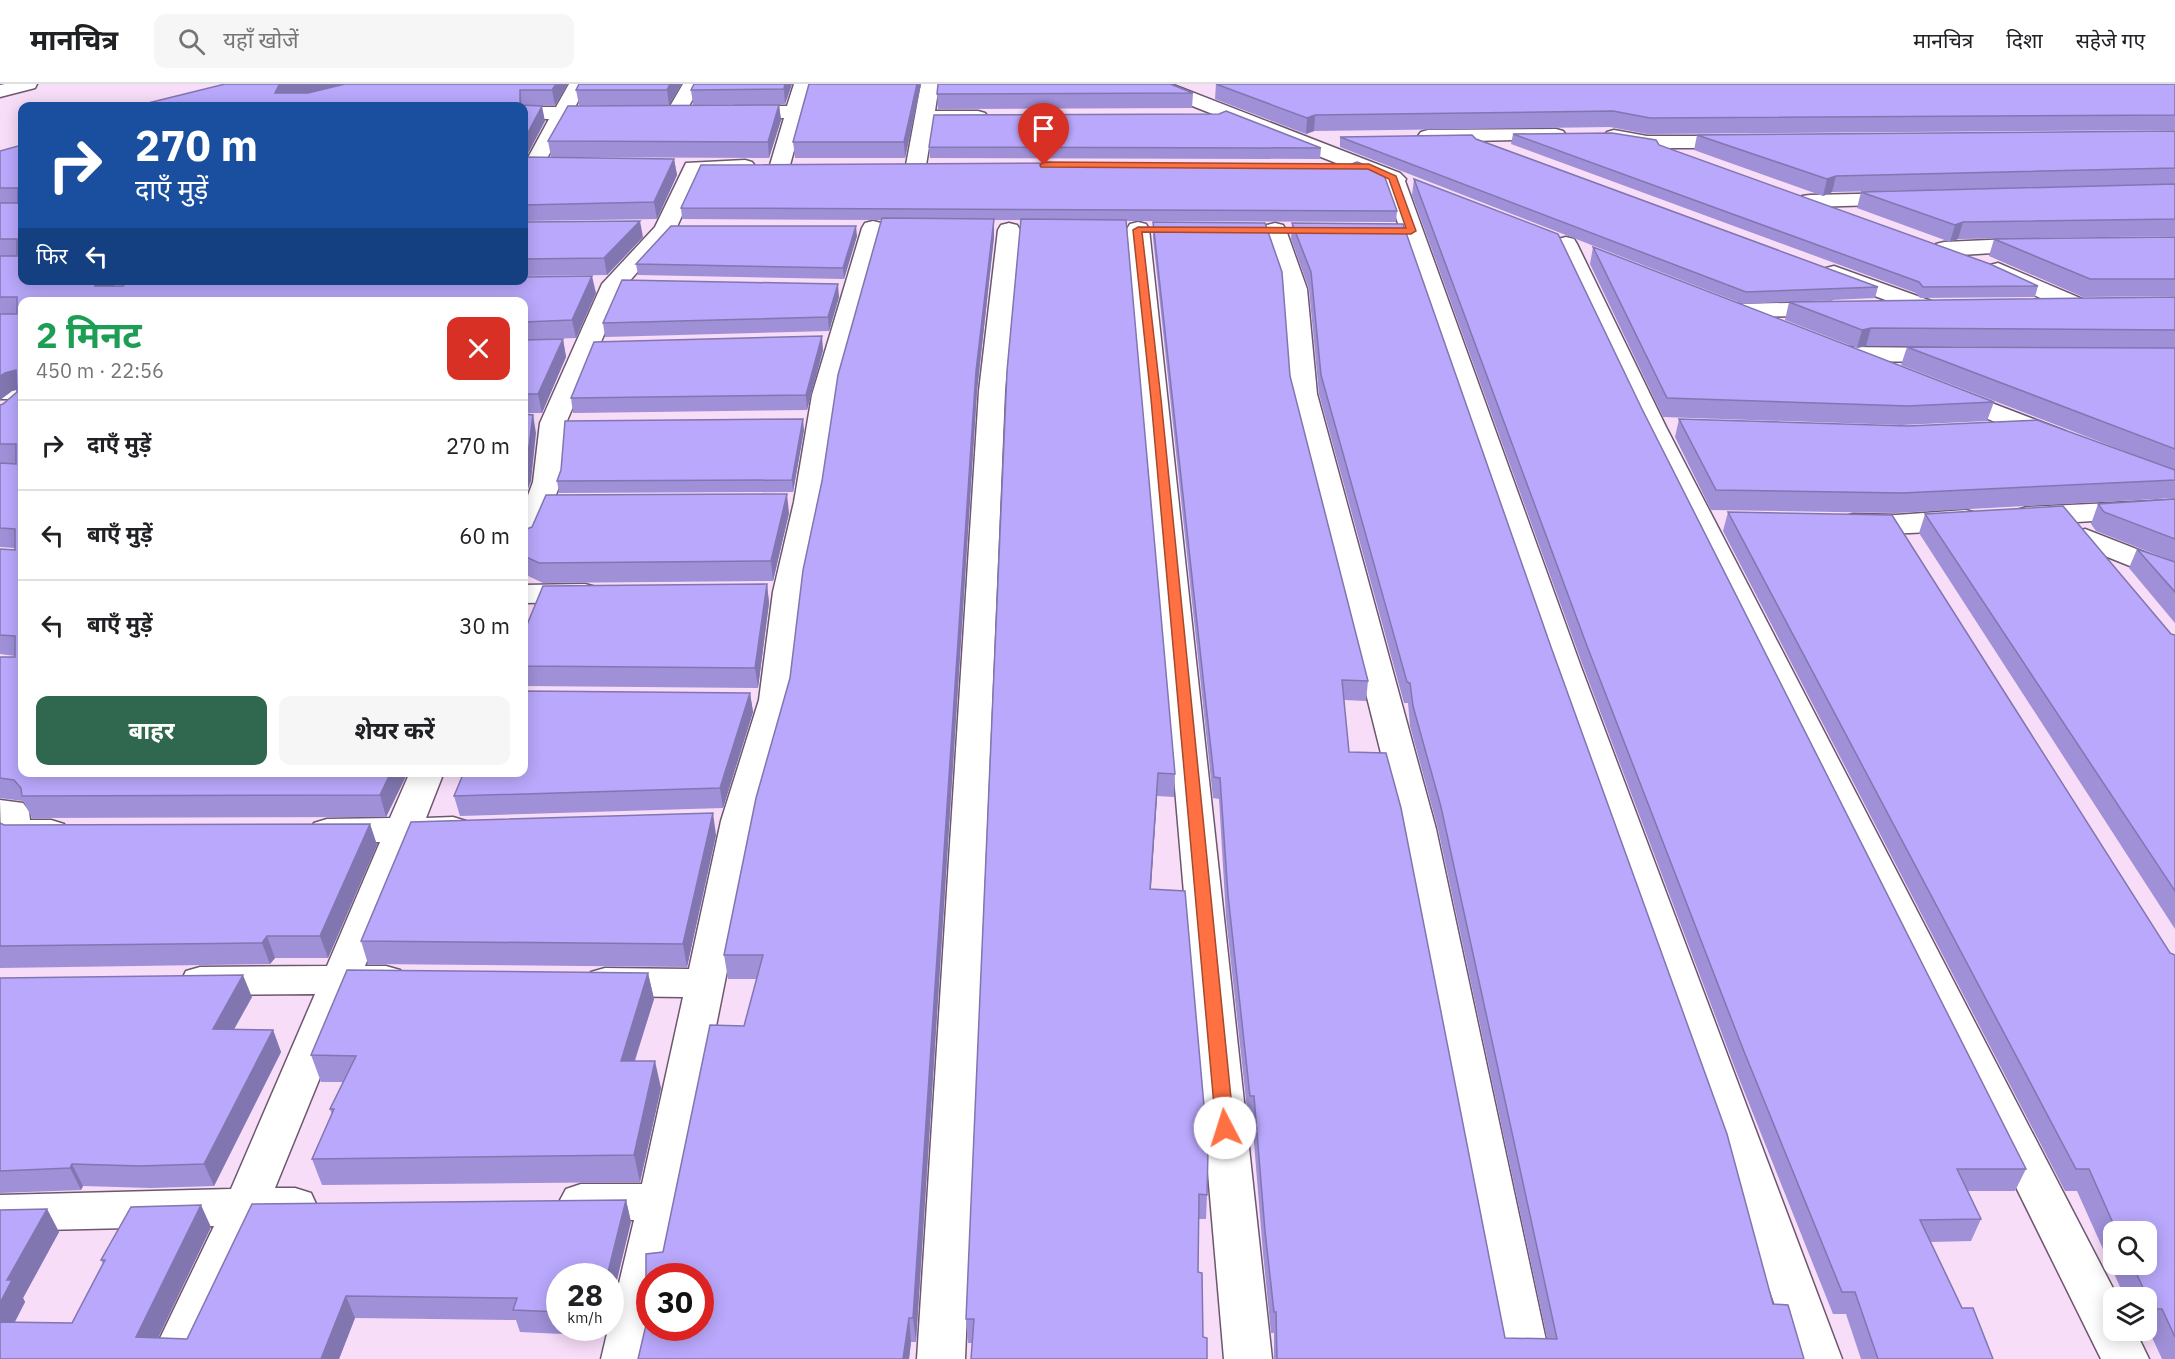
<!DOCTYPE html>
<html lang="hi">
<head>
<meta charset="utf-8">
<style>
	body { margin:0; font-family:"IBM Plex Sans","Noto Sans Devanagari",sans-serif; background:#f6f6f6; color:#202124; height:100vh; display:flex; flex-direction:column; font-size:22px; white-space:nowrap }
	* { box-sizing:border-box; margin:0 }
	p { font-size:20px; color:#757577 }
	.icon { flex:none; width:33px; height:33px; fill:none; stroke:currentColor; stroke-width:2; stroke-linecap:round; stroke-linejoin:round }
	.map { position:relative; flex:1; overflow:hidden }
	.side { position:absolute; left:18px; top:213px; width:510px; height:480px; display:flex; flex-direction:column; background:#fff; border-radius:12px; box-shadow:0 3px 15px #0003 }
	.side>* { flex:none }
	.hud { position:absolute; left:18px; top:18px; width:510px; height:183px; border-radius:12px; box-shadow:0 3px 15px #0003; background:#1a4fa0; color:#fff; overflow:hidden }
	.buttons { position:absolute; left:2103px; top:1137px; display:grid; gap:12px }
	.buttons a { display:grid; place-items:center; width:54px; height:54px; border-radius:12px; background:#fff; box-shadow:0 3px 15px #0003; font-size:30px }
	.speed { position:absolute; left:546px; top:1179px; display:flex; gap:12px; font-size:30px; font-weight:700; text-align:center }
	.speed>* { display:grid; place-content:center; width:78px; height:78px; border-radius:50%; background:#fff; box-shadow:0 3px 15px #0003; line-height:1 }
	.speed small { font-size:15px; font-weight:400 }
	.speed .limit { border:9px solid #d22; background:#fff; color:#111 }
	.pin { position:absolute; display:grid; place-items:center; width:51px; height:51px; color:#fff; margin:-62px -26px; border-radius:50% 50% 50% 0; rotate:-45deg; box-shadow:0 0 6px #0007 }
	.pin .icon { rotate:45deg }
	.me { position:absolute; width:66px; margin:-33px; rotate:355deg; stroke-linejoin:round; filter:drop-shadow(0 0 4px #0008) }
	.turn { display:flex; align-items:center; gap:21px; height:126px; padding:0 18px; font-size:27px }
	.turn .icon { width:78px; height:78px; stroke-width:2.5 }
	.turn b { display:block; font-size:42px; line-height:51px }
	.then { display:flex; align-items:center; height:57px; padding:0 18px; background:#0003; gap:12px; font-size:22px }
	.round { display:grid; place-items:center; flex:none; width:63px; height:63px; border-radius:12px; background:#f6f6f6 }
	.overview { display:flex; align-items:center; justify-content:space-between; height:102px; padding:0 18px }
	h1 { font-size:36px; font-weight:700; line-height:45px; color:#1e9e55 }
	.cta { display:flex; gap:12px; margin-top:auto; padding:12px 18px }
	.cta a { flex:1; height:69px; border-radius:12px; background:#2f684f; color:#fff; font-size:24px; font-weight:700; line-height:69px; text-align:center }
	.cta a+a { background:#f6f6f6; color:#202124 }
	ul { padding:0; list-style:none }
	li { display:flex; align-items:center; gap:18px; height:90px; padding:0 18px; border-top:2px solid #e0e0e0 }
	li div { flex:1 }
	li b { display:block; font-size:22px }
	li em { font-style:normal }
	header { display:flex; align-items:center; gap:36px; box-sizing:border-box; height:84px; padding:0 30px; background:#fff; border-bottom:2px solid #e0e0e0 }
	header strong { font-size:28px }
	nav { display:flex; gap:33px; margin-inline-start:auto; font-size:21px }
	.search { width:420px; height:54px; background:#f6f6f6; display:flex; align-items:center; gap:15px; box-sizing:border-box; padding:0 21px; border-radius:12px; color:#757577; font-size:22px }
	.map>svg:first-child { display:block }
</style>
</head>
<body>
<header>
<strong>मानचित्र</strong>
<div class="search"><svg class="icon" aria-label="search" viewBox="0 0 24 24"><circle cx="10" cy="10" r="6"/><path d="M15 15l6 6"/></svg>यहाँ खोजें</div>
<nav><a>मानचित्र</a><a>दिशा</a><a>सहेजे गए</a></nav>
</header>
<div class="map">
<svg width="2175" height="1275" viewBox="0 0 2175 1275">
	<rect width="100%" height="100%" fill="#f7ddf8"/>
	<g fill="none" stroke-linecap="round" stroke-linejoin="round">
		<!-- minor casing -->
		<g stroke="#6d576e" stroke-width="3">
			<path id="minor" d="M5,0H37L35,4L0,13V1Z
				M569,0H587L575,23L616,25L619,29L616,33L569,35L541,85H527L524,81L549,35H524V23H556Z
				M683,0H701L683,33H669L666,29Z
				M794,0H812L790,81L787,85H773L770,81L784,34H735L728,32L725,28L728,24L735,22H787Z
				M921,0H939L935,27H978L985,29L988,33L985,37L978,39H933L926,81L923,85H909L906,81Z
				M1145,0H1171L1400,89L1406,95L1405,97L1581,583L1842,1275H1794L1549,583L1384,98L1147,4Z
				M1556,45L1563,47L1566,51L1563,55L1428,58L1421,56L1418,52L1421,48L1428,46Z
				M1614,46L1647,52H1741L1748,54L1751,58L1748,62L1741,64H1647L1607,56L1604,52L1607,48Z
				M745,76L752,78L755,82L752,86L701,89L676,145L625,202L566,339L561,398L538,456L534,462L524,465V422L533,398L540,339L602,200L655,143L686,79Z
				M1903,109L1911,110L1914,115L1911,120L1810,123L1802,122L1799,117L1802,112L1810,111Z
				M873,137L881,139L884,144L838,311L822,418L803,508L791,616L757,737L666,1192H650V1244H655L649,1275H601L634,1136H581L566,1131L559,1118L566,1105L581,1100H642L683,913L605,912L591,908L586,898L591,888L605,884L689,885L721,737L759,616L773,508L794,418L812,311L862,144L865,139Z
				M1138,138L1146,140L1149,145L1272,1275H1224L1127,145L1130,140Z
				M1009,139L1017,141L1020,146L1005,307L965,1275H917L979,307L998,146L1001,141Z
				M1275,139L1283,141L1286,146L1307,205L1317,310L1436,745L1550,1275H1502L1400,745L1291,310L1283,205L1264,146L1267,141Z
				M1566,153L1574,155L1577,160L1666,343L2118,1214H2114V1246H2135L2149,1275H2101L1640,343L1555,160L1558,155Z
				M2035,154L2043,156L2046,161L2043,166L1944,172L1936,170L1933,165L1936,160L1944,158Z
				M1998,179L2087,217L2091,222L2087,227L2079,229L2046,227L2042,222L2047,217L1990,191L1987,186L1990,181Z
				M1834,182L1934,218L1938,223L1934,228L1926,230L1918,228L1826,194L1823,189L1826,184Z
				M1831,218L1839,220L1843,225L1839,230L1737,234L1729,232L1725,227L1729,222L1737,220Z
				M1847,263L1950,264L1959,266L1962,271L1959,276L1950,278L1847,277L1838,275L1835,270L1838,265Z
				M0,299H22V315H0Z
				M1950,303L2065,347L2069,353L2065,359L2056,361L2047,359L1941,316L1937,311L1941,306Z
				M2175,416V432L2027,441L2017,438L2013,432L2017,426L2027,423Z
				M1966,426L1976,429L1980,435L1976,441C1944,449 1875,453 1843,445L1839,439L1843,433L1853,430L1896,431Z
				M2085,445L2175,480V500L2075,460L2071,454L2075,448Z
				M585,500L596,503L600,509L596,515L585,518L524,519V501Z
				M410,688H444L426,734L453,733L466,737L471,745L466,753L453,757H416L365,882H386L400,886L405,896L400,906L386,910H354L275,1104H295L311,1109L317,1122L311,1135L295,1140L259,1141L198,1275H150L214,1142L0,1147V1111L231,1105L315,910L200,911L186,907L181,897L186,887L200,883L327,882L380,758L327,759L314,755L309,747L314,739L327,735L390,734Z
				M0,716L23,719L29,727L30,736H51L64,740L69,748L64,756C44,762 21,762 1,756Z"/>
		</g>
		<!-- minor -->
		<use href="#minor" fill="#fff" fill-rule="evenodd"/>
	</g>
	<!-- wall -->
	<path fill="#9f90d8" fill-rule="evenodd" d="M225,0H568L555,21H523L545,37L526,73L674,75L677,91L657,135L524,137V22Z
		M579,0H682L669,21H579L576,6Z
		M694,0H792L785,20L693,21L691,6Z
		M809,0H921L905,74H795L793,58Z
		M1216,0H2175V46L1647,50L1610,43L1314,47L1306,50L1215,15Z
		M1193,9L1192,24L938,25L937,10Z
		M779,21L781,36L769,74L551,73L548,57Z
		M2175,47V152L1958,155L1950,158L1857,124L1861,108L2063,103L1832,108L1823,112L1694,66L1697,51Z
		M1513,50L1659,61L2038,202L2035,213L1920,214L1916,209L1511,60Z
		M1340,53L1476,55L1878,203L1875,214L1743,220L1340,63Z
		M22,61V196H119L114,202L596,209L576,254L524,256V218H22V688H408L386,733L32,734L23,717L0,714V573H15V572L0,570V465L15,466V464L0,463V321L3,320L17,308V306L12,307L0,316V67Z
		M929,63L1321,64L1320,75L930,74Z
		M1357,78L1383,88L1397,127L1396,138L1126,137L1175,690L1174,713L1157,712L1151,805L1185,807L1208,1067L1207,1111L1206,1135H1199L1198,1188L1202,1189L1203,1253L1207,1254V1275H971L972,1259H968L966,1235L1007,287L1021,136H994V153L977,307L916,1258H911L909,1275H638L649,1227L646,1217V1170L663,1168L710,941L744,942L757,895H728L724,871L756,714L790,594L803,486L822,397L838,291L882,136L682,135L681,124L701,81L1065,79L1349,81ZM650,1192H700V1244H650Z
		M1414,95L1642,325L2026,1085L2015,1107H1968L1981,1135L1971,1157L1930,1158L1962,1224L1993,1275H1861L1846,1230H1833L1736,987L1583,582L1412,111Z
		M524,138L643,153L607,191L524,192Z
		M1153,138L1290,292L1368,597L1366,617L1344,616L1349,668L1505,1254H1547L1438,745L1410,642L1408,619H1404L1319,310L1309,205L1291,155L1292,139L1773,1220L1804,1275H1274V1249H1271L1263,1169L1252,1034H1248L1226,833L1219,715L1213,714L1153,154Z
		M857,152L844,195L638,191L636,180Z
		M2175,153V212L2083,213L1989,172L1994,155Z
		M1593,163L1994,318L1987,337L1902,341L1663,333L1590,180Z
		M839,213L829,247L605,253L603,239Z
		M2175,213V414L1896,429L1711,426L1675,353L1679,335L2155,379L1901,281L1907,263L2132,264L1866,262L1857,264L1785,236L1789,218Z
		M563,255L566,273L542,329H524V256Z
		M823,266L807,326L573,329L571,314Z
		M804,346L793,408L559,409L557,397Z
		M2175,415V478L2096,447L2091,440L2098,420Z
		M1728,428L2170,869L2175,871V1275H2162L2149,1247H2140L2146,1246V1214H2125L2077,1107H2065L1723,447ZM2114,1148H2146V1180H2114Z
		M789,429L773,497L543,499L524,490V446Z
		M1925,430L2171,550L2175,551V845L1919,449Z
		M2137,465L2175,478V539L2129,484Z
		M767,500L769,519L758,604L524,602V548Z
		M750,609L753,628L723,724L460,732L454,712Z
		M0,739L4,741L370,740L377,761L328,874H275L270,880L0,884Z
		M716,751L687,883L368,880L361,857Z
		M648,889L654,915L635,977L661,1004L640,1098L322,1101L312,1075L332,1031L330,1025L343,998H321L311,971Z
		M0,894L252,913L234,945L273,946L281,968L214,1102L151,1104L83,1102L81,1106L0,1109Z
		M626,1116L631,1138L560,1192V1244H606L604,1252L520,1248L516,1236L355,1234L339,1275H0L47,1125L59,1148L23,1214L25,1218L15,1238L72,1239L103,1180L101,1176L211,1143L158,1254L187,1255Z"/>
	<!-- shaded-wall -->
	<path fill="#8276b0" d="M283,0H345L280,22L275,9L279,1Z
		M556,0H568L555,21L552,6Z
		M670,0H682L669,21L667,6Z
		M785,0H792L785,20L784,5Z
		M917,0H921L905,74L904,58Z
		M520,6L522,22H520Z
		M779,21L781,36L769,74L768,58Z
		M542,22L545,37L526,73H524V56Z
		M1315,31L1314,47L1306,50L1307,34Z
		M674,75L677,91L657,135L654,118Z
		M1836,92L1832,108L1823,112L1827,95Z
		M994,135V153L977,307L916,1258L913,1234L976,287Z
		M640,137L643,153L607,191L604,174Z
		M1963,138L1958,155L1950,158L1955,141Z
		M856,142L857,152L844,195L843,184Z
		M592,192L596,209L576,254L572,236Z
		M98,196H119L101,217L95,202V199Z
		M838,200L839,213L829,247L828,233Z
		M1871,244L1866,262L1857,264L1862,246Z
		M822,252L823,266L807,326L806,311Z
		M563,255L566,273L542,329L538,310Z
		M16,286L22,304L12,307L0,316V292L5,289Z
		M533,331L536,349L531,397L526,410L524,411V387Z
		M803,335L804,346L793,408L792,396Z
		M787,410L789,429L773,497L771,477Z
		M767,500L769,519L758,604L755,584Z
		M750,609L753,628L723,724L720,704Z
		M391,688H408L386,733L380,711Z
		M1158,689L1157,712L1149,829L1150,805Z
		M713,729L716,751L687,883L683,860Z
		M370,740L377,761L328,874L320,852Z
		M267,852L275,874L270,880L262,859Z
		M648,889L654,915L626,1003L621,977Z
		M243,891L252,913L222,967L213,945Z
		M273,946L281,968L214,1102L204,1080Z
		M655,977L661,1004L640,1098L634,1071Z
		M72,1080L83,1102L81,1106L70,1084Z
		M626,1116L631,1138L610,1225V1192H607Z
		M201,1121L211,1143L148,1275L136,1253Z
		M47,1125L59,1148L23,1214L25,1218L3,1260L0,1255V1219L7,1196Z
		M346,1212L355,1234L339,1275H321Z
		M909,1234L911,1258L909,1275H903Z
		M602,1244H606L604,1252Z"/>
	<!-- building -->
	<path fill="#b9a8fb" stroke="#8276b0" stroke-width="1.5" d="M225,0H283L279,1L275,9H308L345,0H556L552,6H520V21L542,22L524,56V22H136Z
		M579,0H670L667,6H576Z
		M694,0H785L784,5L691,6Z
		M809,0H917L904,58H793Z
		M938,0H1170L1193,9L937,10Z
		M1216,0H2175V31L1650,34L1613,27L1315,31L1307,34Z
		M779,21L768,58L548,57L568,22Z
		M1226,27L1321,64L929,63L934,31L1219,30Z
		M2175,47V84L1836,92L1827,95L1697,51Z
		M1612,49L1656,56L1659,61L1990,180L2038,202L1923,203L1919,198L1513,50Z
		M1472,51L1476,55L1878,203L1746,208L1340,53Z
		M22,61V196H98L95,199V202H123L128,196H524V193L592,192L572,236L524,238V218H22V688H391L380,711L22,712L21,704L14,696L0,694V573H15V552L0,551V465L15,466V445L0,444V379L16,380V360H0V321L3,320L17,308L16,286L5,289L0,292V230H17V213H0V172H17V155H0V119H18V104H0V67Z
		M524,73L674,75L654,118L524,121Z
		M1357,78L1383,88L1397,127L681,124L701,81L1065,79L1349,81Z
		M1414,95L1558,150L1642,325L2026,1085H1957L1981,1135L1920,1136L1962,1224H1973L1993,1275H1878L1855,1208H1842L1743,965L1587,562Z
		M2175,100V135L1963,138L1955,141L1861,108Z
		M882,134L994,135L976,287L913,1234H909L903,1275H638L650,1224V1244H700V1192H650V1218L646,1217V1170L663,1168L710,941L744,942L763,871H724L756,714L790,594L803,486L822,397L838,291Z
		M1021,135L1126,136L1175,690L1158,689L1150,805L1185,807L1208,1067L1207,1111L1199,1110L1198,1188L1202,1189L1203,1253L1207,1254V1275H971L974,1235H966L1007,287Z
		M640,137L604,174L524,175V138Z
		M1153,138L1265,139L1282,188L1290,292L1368,597L1342,596L1349,668L1386,669L1401,724L1505,1254L1557,1255L1441,723L1413,622L1410,599L1407,598L1321,291L1311,188L1292,139L1403,140L1551,563L1727,1050L1773,1220L1788,1221L1804,1275H1277L1276,1228H1274L1265,1147L1254,1012H1250L1228,811L1220,694L1214,693Z
		M671,142H856L843,184L636,180Z
		M2175,153V195H2090L1994,155Z
		M1593,163L1994,318L1908,322L1667,314Z
		M622,196L838,200L828,233L603,239Z
		M2175,213V246L1871,244L1862,246L1789,218Z
		M822,252L806,311L571,314L594,258Z
		M563,255L538,310H524V256Z
		M1907,263L2175,264V365Z
		M524,330L533,331L527,378L524,387Z
		M803,335L792,396L557,397L561,386L565,337Z
		M1679,335L1908,342L2037,336L2175,386V396L1902,409L1716,406Z
		M787,410L771,477L539,479L524,472V446L532,443L546,411Z
		M2175,415V455L2104,428L2098,420Z
		M2063,422L2171,550L2175,551V807L1925,430Z
		M1728,428L1892,431L2170,869L2175,871V1253L2162,1225H2153L2132,1180H2146V1148H2117L2089,1085H2076Z
		M2137,465L2175,478V508Z
		M767,500L755,584L524,582V548L543,502Z
		M524,607L750,609L720,704L454,712L464,688H524Z
		M713,729L683,860L361,857L411,738Z
		M0,739L4,741L370,740L320,852H267L262,859L0,862Z
		M347,886L648,889L621,977H655L634,1071L312,1075L334,1025H330L356,972L311,971Z
		M243,891L213,945L273,946L204,1080L140,1082L72,1080L70,1084L0,1087V894Z
		M626,1116L607,1192H560V1228L513,1226L517,1214L346,1212L321,1275H0V1238L72,1239L105,1176H101L131,1123L201,1121L136,1253L187,1255L252,1120Z
		M47,1125L7,1196H12L0,1219V1126Z"/>
	<!-- route -->
	<path fill="#ff7043" stroke="#a6492c" stroke-width="1.5" d="M1044,78L1369,80L1396,92L1416,147L1411,150L1142,148L1161,315L1234,1044L1231,1048L1225,1050L1219,1048L1216,1044L1151,315L1133,146L1138,143L1406,144L1389,95L1368,85L1041,83L1040,81Z"/>
</svg>
<div class="buttons">
<a><svg class="icon" aria-label="search" viewBox="0 0 24 24"><circle cx="10" cy="10" r="6"/><path d="M15 15l6 6"/></svg></a>
<a><svg class="icon" aria-label="layers" viewBox="0 0 24 24"><path d="M12 4l9 5-9 5-9-5zM3 14l9 5 9-5"/></svg></a>
</div>
<div class="speed"><div>28<small>km/h</small></div><div class="limit">30</div></div>
<div class="pin" style="left:1044px;top:81px;background:#d93025"><svg class="icon" aria-label="arrive" viewBox="0 0 24 24"><path d="M6 21V4h12l-3 4 3 4H6"/></svg></div>
<svg class="me" style="left:1225px;top:1044px" viewBox="-20 -20 40 40"><circle r="19" fill="#fff"/><path d="M0-13L10 11 0 6-10 11z" fill="#ff7043"/></svg>
<div class="hud">
<div class="turn"><svg class="icon" aria-label="right" viewBox="0 0 24 24"><path d="M7 20v-9h11M14 6l5 5-5 5"/></svg><div><b>270 m</b>दाएँ मुड़ें</div></div>
<div class="then">फिर<svg class="icon" aria-label="left" viewBox="0 0 24 24"><path d="M17 20v-9H6M10 6l-5 5 5 5"/></svg></div>
</div>
<section class="side">
<div class="overview"><div><h1>2 मिनट</h1><p>450 m · 22:56</p></div><a class="round" style="background:#d93025;color:#fff"><svg class="icon" aria-label="close" viewBox="0 0 24 24"><path d="M6 6l12 12M18 6L6 18"/></svg></a></div>
<ul>
<li><svg class="icon" aria-label="right" viewBox="0 0 24 24"><path d="M7 20v-9h11M14 6l5 5-5 5"/></svg><div><b>दाएँ मुड़ें</b></div><em>270 m</em></li>
<li><svg class="icon" aria-label="left" viewBox="0 0 24 24"><path d="M17 20v-9H6M10 6l-5 5 5 5"/></svg><div><b>बाएँ मुड़ें</b></div><em>60 m</em></li>
<li><svg class="icon" aria-label="left" viewBox="0 0 24 24"><path d="M17 20v-9H6M10 6l-5 5 5 5"/></svg><div><b>बाएँ मुड़ें</b></div><em>30 m</em></li>
</ul>
<div class="cta"><a>बाहर</a><a>शेयर करें</a></div>
</section>
</div>
</body>
</html>
